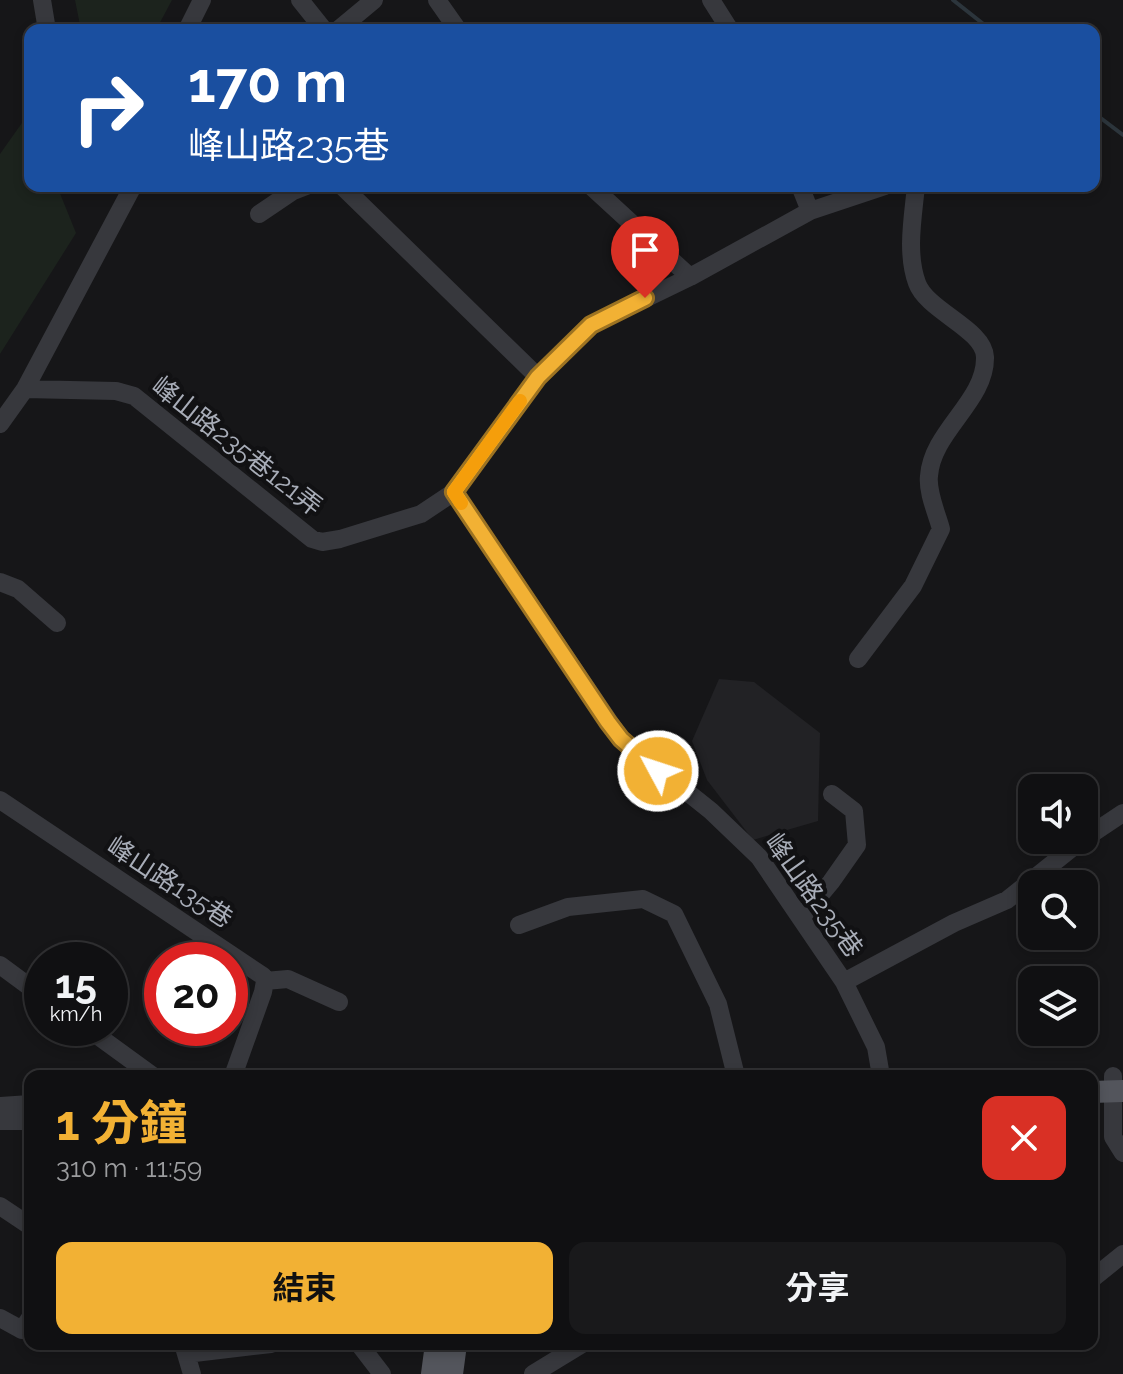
<!DOCTYPE html>
<html lang="zh-TW">
<head>
<meta charset="utf-8">
<style>
	body { margin:0; font-family:Raleway,"Noto Sans TC",sans-serif; background:#19191b; color:#f1f3f6; height:100vh; display:flex; flex-direction:column; font-size:30px; white-space:nowrap }
	* { box-sizing:border-box; margin:0 }
	p { font-size:26px; color:#9c9d9f }
	.icon { flex:none; width:44px; height:44px; fill:none; stroke:currentColor; stroke-width:2; stroke-linecap:round; stroke-linejoin:round }
	.map { position:relative; flex:1; overflow:hidden }
	.sheet { position:absolute; left:24px; top:1070px; width:1074px; height:280px; display:flex; flex-direction:column; background:#101012; border-radius:16px; box-shadow:0 4px 12px #0003,0 0 0 2px #303032 }
	.sheet>* { flex:none }
	.banner { position:absolute; left:24px; top:24px; width:1076px; height:168px; border-radius:16px; box-shadow:0 4px 12px #0003,0 0 0 2px #303032; background:#1a4fa0; color:#fff; overflow:hidden }
	.fabs { position:absolute; left:1018px; top:774px; display:grid; gap:16px }
	.fabs a { display:grid; place-items:center; width:80px; height:80px; border-radius:16px; background:#101012; box-shadow:0 4px 12px #0003,0 0 0 2px #303032; font-size:40px }
	.speed { position:absolute; left:24px; top:942px; display:flex; gap:16px; font-size:40px; font-weight:700; text-align:center }
	.speed>* { display:grid; place-content:center; width:104px; height:104px; border-radius:50%; background:#101012; box-shadow:0 4px 12px #0003,0 0 0 2px #303032; line-height:1 }
	.speed small { font-size:20px; font-weight:400 }
	.speed .limit { border:12px solid #d22; background:#fff; color:#111 }
	.pin { position:absolute; display:grid; place-items:center; width:68px; height:68px; color:#fff; margin:-82px -34px; border-radius:50% 50% 50% 0; rotate:-45deg; box-shadow:0 0 8px #0007 }
	.pin .icon { rotate:45deg }
	.me { position:absolute; width:88px; margin:-44px; rotate:310deg; stroke-linejoin:round; filter:drop-shadow(0 0 6px #0008) }
	.turn { display:flex; align-items:center; gap:28px; height:168px; padding:0 32px; font-size:36px }
	.turn .icon { width:104px; height:104px; stroke-width:2.5 }
	.turn b { display:block; font-size:56px; line-height:68px }
	.round { display:grid; place-items:center; flex:none; width:84px; height:84px; border-radius:16px; background:#19191b }
	.overview { display:flex; align-items:center; justify-content:space-between; height:136px; padding:0 32px }
	h1 { font-size:48px; font-weight:700; line-height:60px; color:#f2b134 }
	.cta { display:flex; gap:16px; margin-top:auto; padding:16px 32px }
	.cta a { flex:1; height:92px; border-radius:16px; background:#f2b134; color:#111; font-size:32px; font-weight:700; line-height:92px; text-align:center }
	.cta a+a { background:#19191b; color:#f1f3f6 }
	.map>svg:first-child { display:block }
</style>
</head>
<body>
<div class="map">
<svg width="1123" height="1374" viewBox="0 0 1123 1374">
	<rect width="100%" height="100%" fill="#161618"/>
	<!-- built -->
	<path fill="#222225" d="M719,679L754,682L820,733L818,821L753,840L707,780L692,741Z"/>
	<!-- green -->
	<path fill="#1c231d" d="M75,0H172L156,30H81Z
		M29,113L30,186H57L76,233L0,354V154Z"/>
	<g fill="none" stroke-linecap="round" stroke-linejoin="round">
		<!-- stream -->
		<path stroke="#2c353c" stroke-width="4" d="M953,0L991,30
			M1094,113L1123,135"/>
		<!-- minor -->
		<path stroke="#37383d" stroke-width="18" d="M42,0L47,30
			M300,0L324,30
			M437,0L458,30
			M711,0L730,30
			M187,30L202,0
			M338,30L374,0
			M342,186L538,377
			M591,186L690,277
			M800,186L810,211
			M259,214L293,191L306,186
			M25,389L116,391L134,396L312,539L322,542L340,539L421,514L454,492L538,377L591,325L690,277L810,211L885,186
			M0,424L25,389L133,186
			M454,492L621,739L711,811L759,857L844,982L876,1047L881,1076
			M0,582L18,589L57,623
			M858,659L913,586L941,529C937,514 927,492 929,476C932,431 986,401 985,357C984,329 927,311 917,283C906,253 913,217 916,186
			M0,800L263,976L265,981L263,992L233,1076
			M1084,839L1123,813
			M801,918L831,882L857,845L854,811L832,794
			M519,925L568,907L643,899L674,914L718,1004L736,1076
			M0,965L42,996
			M265,981L288,979L339,1002
			M844,982L954,923L1007,900L1082,840
			M87,1028L153,1076
			M1113,1076V1137L1123,1153
			M0,1106L30,1104
			M0,1121H30
			M0,1206L30,1226
			M1092,1279L1123,1254
			M0,1318L22,1330L30,1318
			M183,1344L192,1374
			M359,1344L382,1374
			M186,1354L271,1344
			M533,1374L582,1344"/>
		<!-- major -->
		<path stroke="#53555c" stroke-width="22" d="M1092,1092L1123,1091
			M432,1374L436,1344
			M452,1374L456,1344"/>
	</g>
	<g fill="none" stroke-linecap="round" stroke-linejoin="round">
		<!-- route casing -->
		<g stroke="#9d7322" stroke-width="20">
			<path id="route" d="M645,298L591,325L538,377L454,492L608,722L621,739L658,771"/>
		</g>
		<!-- route -->
		<use href="#route" stroke="#f2b134" stroke-width="14"/>
		<!-- slow -->
		<path stroke="#f59e0b" stroke-width="14" d="M461,503L454,492L520,401"/>
	</g>
	<g text-anchor="middle" dominant-baseline="central" stroke-width="8" stroke-linejoin="round" paint-order="stroke">
		<!-- street labels -->
		<g font-size="26" fill="#a8adb8" stroke="#111113">
			<text transform="translate(237 446) rotate(38)">峰山路235巷121弄</text>
			<text transform="translate(170 882) rotate(33)">峰山路135巷</text>
			<text transform="translate(814 895) rotate(54)">峰山路235巷</text>
		</g>
	</g>
</svg>
<div class="fabs">
<a><svg class="icon" aria-label="sound" viewBox="0 0 24 24"><path d="M4 9h4l5-4v14l-5-4H4zM17 9q2 3 0 6"/></svg></a>
<a><svg class="icon" aria-label="search" viewBox="0 0 24 24"><circle cx="10" cy="10" r="6"/><path d="M15 15l6 6"/></svg></a>
<a><svg class="icon" aria-label="layers" viewBox="0 0 24 24"><path d="M12 4l9 5-9 5-9-5zM3 14l9 5 9-5"/></svg></a>
</div>
<div class="speed"><div>15<small>km/h</small></div><div class="limit">20</div></div>
<div class="pin" style="left:645px;top:298px;background:#d93025"><svg class="icon" aria-label="arrive" viewBox="0 0 24 24"><path d="M6 21V4h12l-3 4 3 4H6"/></svg></div>
<svg class="me" style="left:658px;top:771px" viewBox="-20 -20 40 40"><circle r="17" fill="#f2b134" stroke="#fff" stroke-width="3"/><path d="M0-11L8 9 0 5-8 9z" fill="#fff"/></svg>
<div class="banner">
<div class="turn"><svg class="icon" aria-label="right" viewBox="0 0 24 24"><path d="M7 20v-9h11M14 6l5 5-5 5"/></svg><div><b>170 m</b>峰山路235巷</div></div>
</div>
<section class="sheet">
<div class="overview"><div><h1>1 分鐘</h1><p>310 m · 11:59</p></div><a class="round" style="background:#d93025;color:#fff"><svg class="icon" aria-label="close" viewBox="0 0 24 24"><path d="M6 6l12 12M18 6L6 18"/></svg></a></div>
<div class="cta"><a>結束</a><a>分享</a></div>
</section>
</div>
</body>
</html>
